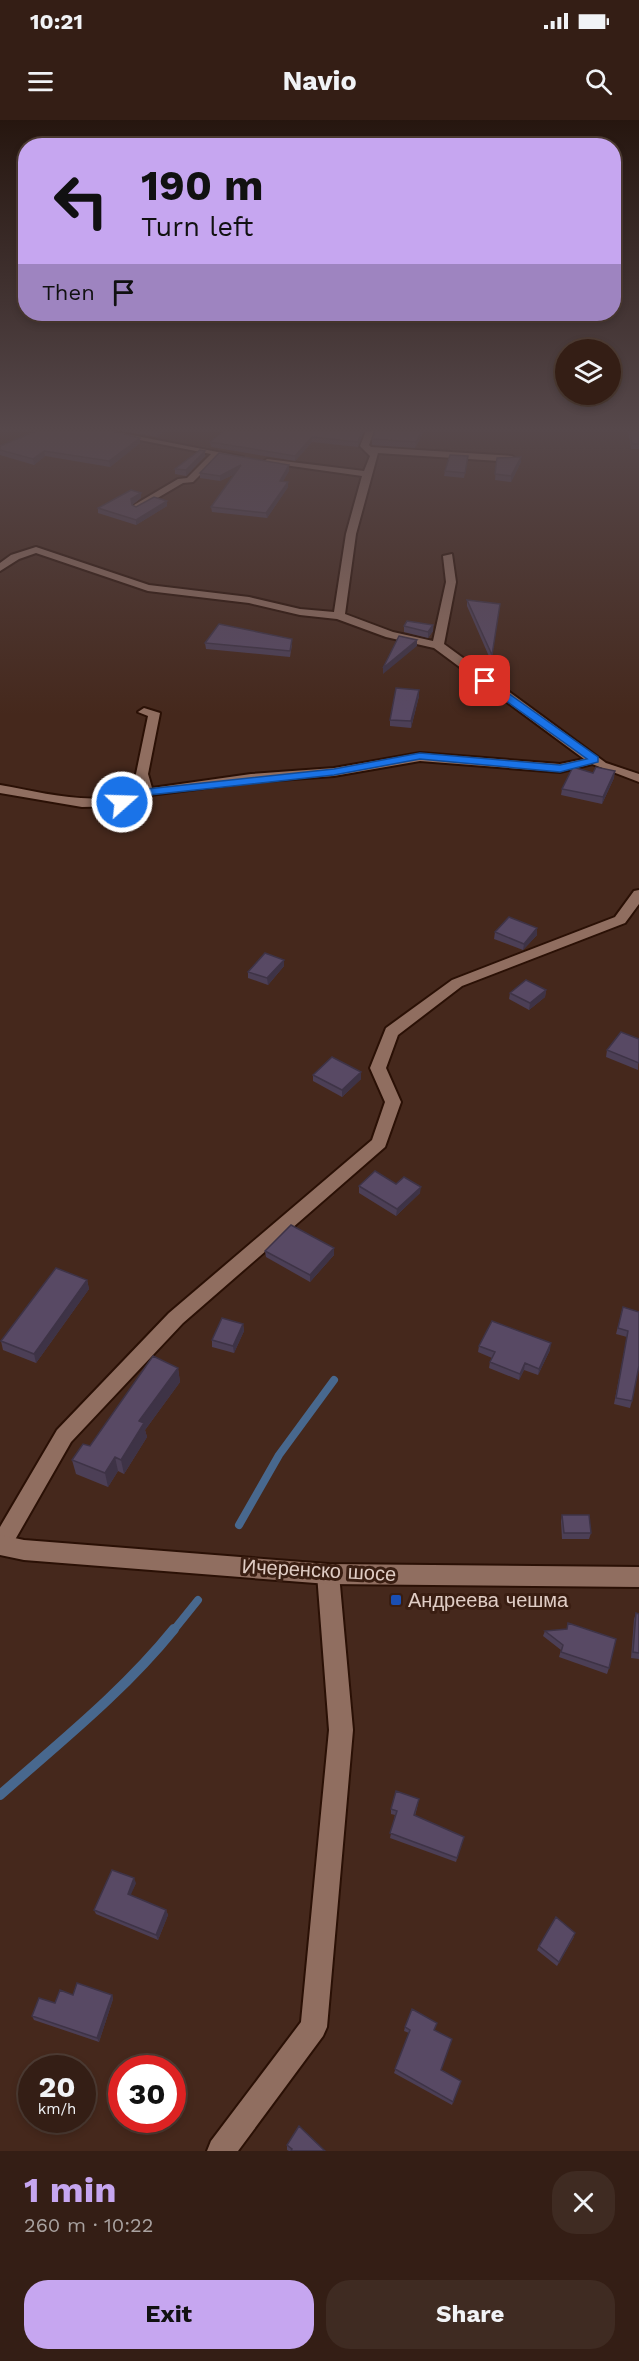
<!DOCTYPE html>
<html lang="en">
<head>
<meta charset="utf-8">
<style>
	body { margin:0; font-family:"Work Sans",sans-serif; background:#3f2b22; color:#f1f3f6; height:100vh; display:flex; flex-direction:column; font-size:22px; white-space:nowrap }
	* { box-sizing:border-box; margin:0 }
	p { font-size:20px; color:#a9a2a0 }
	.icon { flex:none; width:33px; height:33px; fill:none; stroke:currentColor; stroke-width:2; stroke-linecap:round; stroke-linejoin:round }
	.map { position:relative; height:2031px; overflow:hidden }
	.side { display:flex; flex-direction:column; background:#341e15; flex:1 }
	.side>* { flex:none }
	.banner { position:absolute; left:18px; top:18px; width:603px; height:183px; border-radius:24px; box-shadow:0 3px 9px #0003,0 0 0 2px #4e3c34; background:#c6a6f0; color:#111; overflow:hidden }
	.buttons { position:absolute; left:555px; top:219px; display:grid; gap:12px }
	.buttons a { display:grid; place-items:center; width:66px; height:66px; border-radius:50%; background:#341e15; box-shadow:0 3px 9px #0003,0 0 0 2px #4e3c34; font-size:30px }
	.speed { position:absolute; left:18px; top:1935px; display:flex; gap:12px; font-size:30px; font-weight:700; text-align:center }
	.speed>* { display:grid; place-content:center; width:78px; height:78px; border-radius:50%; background:#341e15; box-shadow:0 3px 9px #0003,0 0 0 2px #4e3c34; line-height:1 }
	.speed small { font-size:15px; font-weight:400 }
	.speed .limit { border:9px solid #d22; background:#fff; color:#111 }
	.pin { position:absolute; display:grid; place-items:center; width:51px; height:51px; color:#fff; margin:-26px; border-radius:12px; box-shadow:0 3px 9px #0006 }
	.me { position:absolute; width:66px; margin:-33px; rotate:70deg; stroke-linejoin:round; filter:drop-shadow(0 0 4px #0008) }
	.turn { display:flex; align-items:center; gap:21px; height:126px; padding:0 24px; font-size:27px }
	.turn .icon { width:78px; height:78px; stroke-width:2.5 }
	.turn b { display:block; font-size:42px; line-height:51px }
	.then { display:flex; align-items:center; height:57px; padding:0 24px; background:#0003; gap:12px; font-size:22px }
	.round { display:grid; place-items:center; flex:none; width:63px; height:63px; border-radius:24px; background:#3f2b22 }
	.headline { display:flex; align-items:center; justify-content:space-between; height:102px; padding:0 24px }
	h1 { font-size:36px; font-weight:700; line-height:45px; color:#c6a6f0 }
	.primary-button { display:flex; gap:12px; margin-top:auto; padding:12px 24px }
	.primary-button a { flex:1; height:69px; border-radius:24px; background:#c6a6f0; color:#111; font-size:24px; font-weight:700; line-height:69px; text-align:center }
	.primary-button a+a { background:#3f2b22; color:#f1f3f6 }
	.status { display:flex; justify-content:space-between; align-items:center; height:42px; padding:0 30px; background:#341e15; direction:ltr }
	.status svg { height:16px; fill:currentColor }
	header { display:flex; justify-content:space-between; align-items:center; height:78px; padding:0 24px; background:#341e15; font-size:27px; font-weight:700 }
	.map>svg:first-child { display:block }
</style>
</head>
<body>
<div class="status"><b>10:21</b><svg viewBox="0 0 49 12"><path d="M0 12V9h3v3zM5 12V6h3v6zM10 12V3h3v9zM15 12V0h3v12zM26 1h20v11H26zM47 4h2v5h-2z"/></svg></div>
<header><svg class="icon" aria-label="menu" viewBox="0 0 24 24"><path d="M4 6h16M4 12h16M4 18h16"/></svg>Navio<svg class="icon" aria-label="search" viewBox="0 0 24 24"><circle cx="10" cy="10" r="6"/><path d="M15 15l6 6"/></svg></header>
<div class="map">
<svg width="639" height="2031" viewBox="0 0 639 2031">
	<rect width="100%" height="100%" fill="#45281c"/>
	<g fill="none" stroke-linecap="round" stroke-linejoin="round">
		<!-- stream-far1 -->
		<path stroke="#48688e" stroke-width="8" d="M239,1405L279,1335L334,1260
			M173,1511L198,1480"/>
		<!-- stream -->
		<path stroke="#48688e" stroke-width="10" d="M0,1675C60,1622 123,1572 174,1509"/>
		<!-- minor casing -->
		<g stroke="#2a1005" stroke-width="4">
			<path id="minor" d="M94,311H111L243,337L239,340L219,336L193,362L183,363L137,390L134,389V385L178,359L187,358L211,334Z
				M366,311H374L369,325L371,327L512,336L516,339L512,342L378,333L356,414L345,494L393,512L433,521L446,462L443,436L452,434L456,462L444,524L606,643L639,654V662L592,644L560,652L420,641L334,656L251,662L150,675L122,686L82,687L0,673V665C46,673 95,688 140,670L136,654L148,596L138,592L144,588L160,593L148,654L152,668L251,654L334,648L420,633L560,644L584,639L434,528L386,517L337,499L300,495L249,483L148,471L36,433L19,439L0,451V443L11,435L36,427L149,465L249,477L300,489L334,492L346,414L362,356L263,342L267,339L364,351L370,336L360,326Z
				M639,770V784L625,803L462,866L398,915L386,948L401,982L385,1027L183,1203L71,1322L8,1432L0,1434V1407L57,1310L169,1193L372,1020L385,982L370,948L386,908L452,860L615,797L634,771Z
				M328,1444L336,1447L339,1454L353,1610L327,1907L323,1916L238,2031H207L211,2021L301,1902L329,1610L317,1454L320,1447Z"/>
		</g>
		<!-- tertiary casing -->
		<g stroke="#2a1005" stroke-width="4">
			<path id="tertiary" d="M0,1415L24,1420L328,1444L639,1447V1467L328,1464L24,1440L0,1435Z"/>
		</g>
		<!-- minor -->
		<use href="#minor" fill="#906e60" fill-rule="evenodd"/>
		<!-- tertiary -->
		<use href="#tertiary" fill="#906e60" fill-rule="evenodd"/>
	</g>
	<!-- wall -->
	<path fill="#4c3f56" d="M122,311H164L158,317Z
		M302,311H364L358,327L312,322L295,341L211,327L210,322Z
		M424,311L415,328L372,325V319Z
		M628,311H639V329H631Z
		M140,318V323L110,347L45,336L34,345L0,335V326Z
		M205,331V336L186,356L175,354V349Z
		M468,336L464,358L444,356L445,351Z
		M521,337V342L511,362L495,360L497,338Z
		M289,345V351L283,361L288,367L267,398L212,392L211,387L235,354L220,361L200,358V353Z
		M141,378L132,385L136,387L167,381V386L136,405L98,393V388Z
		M467,480L499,490L491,541L467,486Z
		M433,505V511L428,518L404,512V506Z
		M205,523L292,525L290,537L206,529Z
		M419,570V576L411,608L390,606V600Z
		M593,653L614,658L602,684L561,675L562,669Z
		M495,812L537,815L523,830L494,819Z
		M284,840V846L268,865L248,858V852Z
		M546,870L545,877L529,890L509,879L510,873Z
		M639,919L638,950L606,937L607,930Z
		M361,952V959L342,977L313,961V955Z
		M396,1064L420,1073L396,1096L359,1073V1066Z
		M334,1128V1135L310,1162L266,1137L265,1131Z
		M87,1160L89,1169L36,1243L3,1230L1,1221Z
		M623,1187L639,1192L632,1281L630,1288L614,1284L627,1217L616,1214Z
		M243,1204L244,1211L234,1233L212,1227V1220Z
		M479,1226L550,1230L538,1255L524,1250L519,1260L489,1248L490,1242L492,1238L478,1232Z
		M178,1248L180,1262L145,1310L147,1317L124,1354L118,1351L108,1367L76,1354L72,1340L90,1326Z
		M562,1395L591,1413L589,1419H562L561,1401Z
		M636,1493L639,1494V1539L631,1538L634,1499Z
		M545,1511L609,1548L607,1554L559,1537L561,1530L543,1516Z
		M418,1684L415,1696L464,1717L456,1742L390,1718L395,1695L391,1694V1689Z
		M136,1763L130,1775L166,1790L168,1795L158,1820L96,1794L94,1790Z
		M574,1817L557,1846L537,1830L539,1826Z
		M73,1875H112L113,1879L99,1922L34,1900L32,1896Z
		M405,1907L434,1910L441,1950L461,1961L452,1985L394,1953L409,1913L404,1911Z
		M287,2025L325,2031H289L287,2030Z"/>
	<!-- shaded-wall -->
	<path fill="#3e3346" d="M159,311H164L158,317L157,312Z
		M362,311H364L358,327V322Z
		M422,311H424L415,328L416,322Z
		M312,317V322L295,341V336Z
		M140,318V323L110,347L109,341Z
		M44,331L45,336L34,345L33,339Z
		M205,331V336L186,356V350Z
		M521,337V342L511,362V356Z
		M241,345V351L220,361V356Z
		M289,345V351L280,366V361Z
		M288,362V367L267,398L266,393Z
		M141,373V378L132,385L131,379Z
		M167,381V386L136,405V400Z
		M433,505V511L428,518V512Z
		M417,520V526L383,554V548Z
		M419,570V576L411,608V601Z
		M615,651L614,658L602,684L603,677Z
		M537,808V815L523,830L524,824Z
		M284,840V846L268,865L267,858Z
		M546,870L545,877L529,890L530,883Z
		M361,952V959L342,977V970Z
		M421,1067L420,1073L396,1096L397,1089Z
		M334,1128V1135L310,1162V1155Z
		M87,1160L89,1169L36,1243L34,1234Z
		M243,1204L244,1211L234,1233L233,1226Z
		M551,1223L550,1230L538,1255L539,1249Z
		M525,1243L524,1250L519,1260L520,1254Z
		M178,1248L180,1262L145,1310L147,1317L124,1354L121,1340L139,1301Z
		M115,1337L118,1351L108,1367L105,1353Z
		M134,1758L136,1763L129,1779L128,1774Z
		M166,1790L168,1795L158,1820L156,1815Z
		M112,1875L113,1879L99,1922L97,1918Z"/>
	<!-- building -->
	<path fill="#584964" stroke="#3e3346" stroke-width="1.5" d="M36,311H112L140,318L109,341L44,331L33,339L0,330V326Z
		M224,311H362L358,322L312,317L295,336L210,322Z
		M375,311H422L416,322L372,319Z
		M630,311H639V324H632Z
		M200,330L205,331L186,350L175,349Z
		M219,333L289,345L280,361L288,362L266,393L211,387L241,345L220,356L200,353Z
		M450,335L468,336L465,353L445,351Z
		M521,337L511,356L495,354L497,338Z
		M131,370L141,373L131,379L132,385L136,387L154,377L167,381L136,400L98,388Z
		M467,480L500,484L492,535Z
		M407,501L433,505L428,512L404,506Z
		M219,504L292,519L290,531L205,523Z
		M399,516L417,520L383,548Z
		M396,568L419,570L411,601L390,600Z
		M573,647L593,653L596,647L615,651L603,677L562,669Z
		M509,797L537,808L524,824L495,812Z
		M265,833L284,840L267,858L248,852Z
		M526,860L546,870L530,883L510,873Z
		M621,912L639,919V943L607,930Z
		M332,937L361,952L342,970L313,955Z
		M375,1051L396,1064L404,1057L421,1067L397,1089L359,1066Z
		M291,1105L334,1128L310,1155L265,1131Z
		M56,1148L87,1160L34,1234L1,1221Z
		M623,1187L639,1192V1246L632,1281L616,1278L628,1211L618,1208Z
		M222,1198L243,1204L233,1226L212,1220Z
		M492,1201L551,1223L539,1249L525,1243L520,1254L490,1242L495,1232L479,1226Z
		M153,1236L178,1248L139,1301L144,1303L121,1340L115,1337L105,1353L72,1340L83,1324L90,1326Z
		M562,1395H589L591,1413H564Z
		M636,1493L639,1494V1533L633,1532Z
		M568,1503L616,1519L609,1548L561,1532L563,1525L545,1511L567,1509Z
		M396,1671L419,1679L414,1695L464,1717L457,1738L390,1713L397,1691L391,1689Z
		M112,1750L134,1758L128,1774L166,1790L156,1815L94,1790Z
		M556,1797L575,1813L559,1842L539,1826Z
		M77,1863L112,1875L97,1918L32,1896L39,1878L55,1883L60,1870L73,1875Z
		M412,1889L437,1903L434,1910L452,1919L441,1950L461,1961L453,1982L395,1949L410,1910L405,1907Z
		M299,2006L325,2031H291L292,2029L287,2025Z"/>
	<!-- sky -->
	<linearGradient id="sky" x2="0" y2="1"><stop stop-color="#26160f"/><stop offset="0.52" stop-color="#56484b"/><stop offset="1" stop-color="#56484b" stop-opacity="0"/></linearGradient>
	<rect width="639" height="595" fill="url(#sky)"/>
	<!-- route -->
	<path fill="#1a73e8" stroke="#114b97" stroke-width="1.5" d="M481,559H488L598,637V642L560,652L420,639L334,655L149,675L122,685L116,682L147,669L334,649L420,633L560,645L587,639L481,563Z"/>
	<!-- markers -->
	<rect fill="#1a4fb4" stroke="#3a1e12" stroke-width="2" x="390" y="1474" width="12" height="12" rx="3"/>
	<g text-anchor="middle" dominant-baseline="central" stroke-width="6" stroke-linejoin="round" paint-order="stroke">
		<!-- near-street labels -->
		<g font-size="20" fill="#e0cdc5" stroke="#3a1e12">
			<text transform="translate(319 1450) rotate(3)">Ичеренско шосе</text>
		</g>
		<!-- near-poi labels -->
		<g font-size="20" fill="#e0cdc5" stroke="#3a1e12" text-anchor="start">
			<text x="408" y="1480">Андреева чешма</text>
		</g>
	</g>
</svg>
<div class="buttons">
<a><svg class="icon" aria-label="layers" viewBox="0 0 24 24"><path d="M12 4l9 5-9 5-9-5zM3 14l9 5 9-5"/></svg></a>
</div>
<div class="speed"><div>20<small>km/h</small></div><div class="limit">30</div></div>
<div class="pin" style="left:485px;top:561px;background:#d93025"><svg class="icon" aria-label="arrive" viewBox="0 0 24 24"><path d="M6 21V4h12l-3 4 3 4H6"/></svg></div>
<svg class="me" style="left:122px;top:682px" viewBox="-20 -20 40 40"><circle r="17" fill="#1a73e8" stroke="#fff" stroke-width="3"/><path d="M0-11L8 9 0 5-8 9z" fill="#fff"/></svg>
<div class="banner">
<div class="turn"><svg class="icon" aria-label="left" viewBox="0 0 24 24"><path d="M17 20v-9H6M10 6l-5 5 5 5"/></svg><div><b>190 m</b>Turn left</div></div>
<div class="then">Then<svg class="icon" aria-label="arrive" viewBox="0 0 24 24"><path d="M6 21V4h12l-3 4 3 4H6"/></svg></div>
</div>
</div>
<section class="side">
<div class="headline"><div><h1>1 min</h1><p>260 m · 10:22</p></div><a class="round"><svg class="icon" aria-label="close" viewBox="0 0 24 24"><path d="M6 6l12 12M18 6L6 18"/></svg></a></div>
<div class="primary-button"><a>Exit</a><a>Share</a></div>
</section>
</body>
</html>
